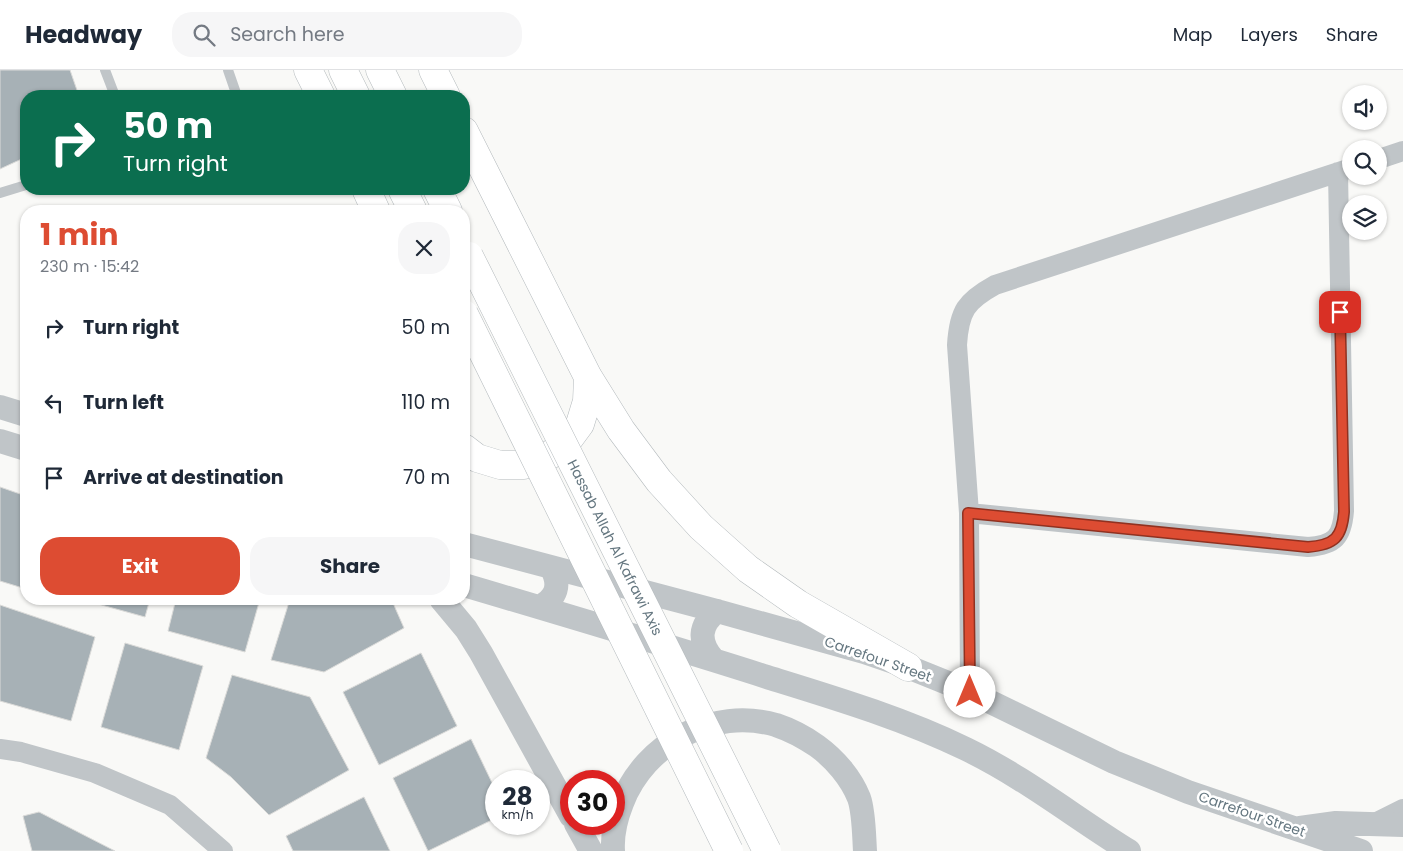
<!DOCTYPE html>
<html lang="en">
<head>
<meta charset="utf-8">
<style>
	body { margin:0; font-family:Poppins,sans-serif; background:#f6f6f7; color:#1f2937; height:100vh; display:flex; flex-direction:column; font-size:19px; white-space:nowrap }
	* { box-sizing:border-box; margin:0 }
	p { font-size:16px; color:#747a83 }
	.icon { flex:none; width:28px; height:28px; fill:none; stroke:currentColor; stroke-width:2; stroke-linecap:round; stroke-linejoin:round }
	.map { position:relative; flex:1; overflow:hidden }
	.sheet { position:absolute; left:20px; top:135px; width:450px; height:400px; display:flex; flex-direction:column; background:#fff; border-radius:20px; box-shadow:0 1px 4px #0004 }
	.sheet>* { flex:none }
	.hud { position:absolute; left:20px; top:20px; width:450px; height:105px; border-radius:20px; box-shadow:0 1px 4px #0004; background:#0b6e4f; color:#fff; overflow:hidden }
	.buttons { position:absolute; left:1342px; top:15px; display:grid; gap:10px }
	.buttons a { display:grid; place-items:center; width:45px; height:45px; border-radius:50%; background:#fff; box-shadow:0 1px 4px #0004; font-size:25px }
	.speed { position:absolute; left:485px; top:700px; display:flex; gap:10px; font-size:25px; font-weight:700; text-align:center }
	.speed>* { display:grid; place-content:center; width:65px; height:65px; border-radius:50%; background:#fff; box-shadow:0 1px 4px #0004; line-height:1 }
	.speed small { font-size:12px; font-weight:400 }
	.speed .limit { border:8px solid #d22; background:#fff; color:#111 }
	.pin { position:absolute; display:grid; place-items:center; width:42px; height:42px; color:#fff; margin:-21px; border-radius:10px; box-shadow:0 2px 8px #0006 }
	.me { position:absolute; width:55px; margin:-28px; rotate:0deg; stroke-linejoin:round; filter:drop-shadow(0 0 4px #0008) }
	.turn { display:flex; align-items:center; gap:18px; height:105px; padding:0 20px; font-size:22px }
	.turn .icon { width:65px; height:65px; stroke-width:2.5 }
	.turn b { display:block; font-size:35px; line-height:42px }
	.round { display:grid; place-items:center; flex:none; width:52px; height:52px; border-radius:20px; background:#f6f6f7 }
	.overview { display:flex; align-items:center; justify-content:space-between; height:85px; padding:0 20px }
	h1 { font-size:30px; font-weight:700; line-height:38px; color:#dd4c32 }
	.action { display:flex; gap:10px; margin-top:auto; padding:10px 20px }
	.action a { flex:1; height:58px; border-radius:20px; background:#dd4c32; color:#fff; font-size:20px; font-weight:700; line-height:58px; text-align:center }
	.action a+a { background:#f6f6f7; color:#1f2937 }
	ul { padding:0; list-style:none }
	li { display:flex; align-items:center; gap:15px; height:75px; padding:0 20px }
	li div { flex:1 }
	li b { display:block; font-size:19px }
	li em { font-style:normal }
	header { display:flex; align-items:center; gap:30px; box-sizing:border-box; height:70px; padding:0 25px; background:#fff; border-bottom:1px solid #e0e1e3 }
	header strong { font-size:24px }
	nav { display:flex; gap:28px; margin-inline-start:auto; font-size:18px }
	.search { width:350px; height:45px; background:#f6f6f7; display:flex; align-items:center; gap:12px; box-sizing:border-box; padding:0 18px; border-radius:20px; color:#747a83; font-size:19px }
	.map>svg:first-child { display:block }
</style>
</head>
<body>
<header>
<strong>Headway</strong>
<div class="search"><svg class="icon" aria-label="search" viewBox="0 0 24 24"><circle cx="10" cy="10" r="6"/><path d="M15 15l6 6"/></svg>Search here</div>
<nav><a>Map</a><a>Layers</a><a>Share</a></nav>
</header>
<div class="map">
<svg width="1403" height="781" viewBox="0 0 1403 781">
	<rect width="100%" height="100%" fill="#f9f9f7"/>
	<!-- building -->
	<path fill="#a7b1b6" stroke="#dbdbd9" d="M0,0H70L79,26H26V87L0,99Z
		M0,417L26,426V519L0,511Z
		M80,529H150L145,547Z
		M176,529H260L245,582L168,561Z
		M290,529H381L393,533L404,558L324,602L271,590Z
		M0,535L95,567L71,651L0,631Z
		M125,573L203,596L179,680L101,657Z
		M421,583L457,656L379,695L343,622Z
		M232,605L310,627L349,700L269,745L231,707L206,688Z
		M471,669L496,721V748L428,781L393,708Z
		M364,727L390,781H293L286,766Z
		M39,742L115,781H32L23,746Z"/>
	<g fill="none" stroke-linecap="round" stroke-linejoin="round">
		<!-- primary casing -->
		<g stroke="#b4babd" stroke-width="29">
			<path id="primary" d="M308,0L321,26
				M343,0L356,26
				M380,0L393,26
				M433,0L446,26
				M464,61L588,307L621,360L659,411L701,457L748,499L798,534L908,597
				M366,119L376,141
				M402,119L413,141
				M437,119L448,141
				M464,378L477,388L500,395H524L547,387L566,373L580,354L587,331L588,307"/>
		</g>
		<!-- service -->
		<path stroke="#c0c5c8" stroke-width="10" d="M105,0L115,26
			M228,0L237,26
			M0,123L26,115"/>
		<!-- minor -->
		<path stroke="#c0c5c8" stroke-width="20" d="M1379,89L1403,81
			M969,443L1308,477C1335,475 1342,467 1344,441L1338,102
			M970,622L969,443L957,275C959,241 966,231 995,215L1351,98
			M0,679L21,682L95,703L170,735L223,781
			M1373,754L1403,739"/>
		<!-- tertiary -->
		<path stroke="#c0c5c8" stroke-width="24" d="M0,337L26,345
			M0,371L26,379
			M464,474L717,541L864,582L908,597L970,622L1114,692L1188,722L1361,781
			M464,515C565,545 667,575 767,607C835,628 902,648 966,679C1024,707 1074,747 1129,781
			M441,529L466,559L481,583L571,746
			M539,537C557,528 561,515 551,497
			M713,589C698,572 699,555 717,541
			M576,754L591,781
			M1300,758L1336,753L1403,755
			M613,781C612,765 616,748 622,733C645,673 713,637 776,655C791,660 804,667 817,676C835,689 851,708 859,728C864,742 864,766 865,781"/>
		<!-- primary -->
		<use href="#primary" stroke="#fff" stroke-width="28"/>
		<!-- primary-bridge casing -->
		<g stroke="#b4babd" stroke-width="29" stroke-linecap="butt">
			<g id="primary-bridge">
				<path id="s1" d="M469,186L767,781"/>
				<path d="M464,244L729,781"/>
			</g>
		</g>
		<!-- primary-bridge -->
		<use href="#primary-bridge" stroke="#fff" stroke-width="28"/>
	</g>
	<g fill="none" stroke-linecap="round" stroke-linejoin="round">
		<!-- route casing -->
		<g stroke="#903120" stroke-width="12">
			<path id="route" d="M970,622L968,443L1308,477C1335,475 1342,467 1344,442L1340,242"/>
		</g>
		<!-- route -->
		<use href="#route" stroke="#dd4c32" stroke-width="9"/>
	</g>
	<g text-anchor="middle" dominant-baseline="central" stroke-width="5" stroke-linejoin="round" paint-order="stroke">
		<!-- street labels -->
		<g font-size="14" fill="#657780" stroke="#fff">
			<text stroke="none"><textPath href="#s1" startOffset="326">Hassab Allah Al Kafrawi Axis</textPath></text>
			<text transform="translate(878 589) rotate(19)">Carrefour Street</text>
			<text transform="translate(1252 744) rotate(19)">Carrefour Street</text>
		</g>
	</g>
</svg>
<div class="buttons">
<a><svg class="icon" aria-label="sound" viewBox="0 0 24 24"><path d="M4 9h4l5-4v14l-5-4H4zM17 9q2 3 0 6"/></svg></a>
<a><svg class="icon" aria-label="search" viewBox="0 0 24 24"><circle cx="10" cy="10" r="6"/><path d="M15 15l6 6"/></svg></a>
<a><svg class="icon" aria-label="layers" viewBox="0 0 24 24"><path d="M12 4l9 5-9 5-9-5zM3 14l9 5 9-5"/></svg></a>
</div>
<div class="speed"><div>28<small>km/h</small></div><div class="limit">30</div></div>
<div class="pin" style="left:1340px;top:242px;background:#d93025"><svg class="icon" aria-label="arrive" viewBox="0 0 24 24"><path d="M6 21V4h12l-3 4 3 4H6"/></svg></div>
<svg class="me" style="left:970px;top:622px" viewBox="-20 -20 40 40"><circle r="19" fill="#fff"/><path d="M0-13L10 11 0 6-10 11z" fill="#dd4c32"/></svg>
<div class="hud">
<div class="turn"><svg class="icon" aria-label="right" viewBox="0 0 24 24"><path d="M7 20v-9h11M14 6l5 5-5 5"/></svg><div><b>50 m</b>Turn right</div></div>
</div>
<section class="sheet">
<div class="overview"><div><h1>1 min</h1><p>230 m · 15:42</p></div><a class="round"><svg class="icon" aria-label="close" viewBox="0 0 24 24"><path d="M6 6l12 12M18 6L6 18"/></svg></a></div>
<ul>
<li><svg class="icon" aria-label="right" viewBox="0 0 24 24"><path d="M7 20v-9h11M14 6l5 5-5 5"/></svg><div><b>Turn right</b></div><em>50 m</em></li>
<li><svg class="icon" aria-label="left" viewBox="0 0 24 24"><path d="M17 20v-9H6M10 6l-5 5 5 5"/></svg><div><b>Turn left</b></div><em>110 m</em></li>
<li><svg class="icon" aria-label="arrive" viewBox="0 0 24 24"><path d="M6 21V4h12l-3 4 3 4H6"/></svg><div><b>Arrive at destination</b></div><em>70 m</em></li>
</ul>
<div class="action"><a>Exit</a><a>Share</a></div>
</section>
</div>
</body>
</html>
